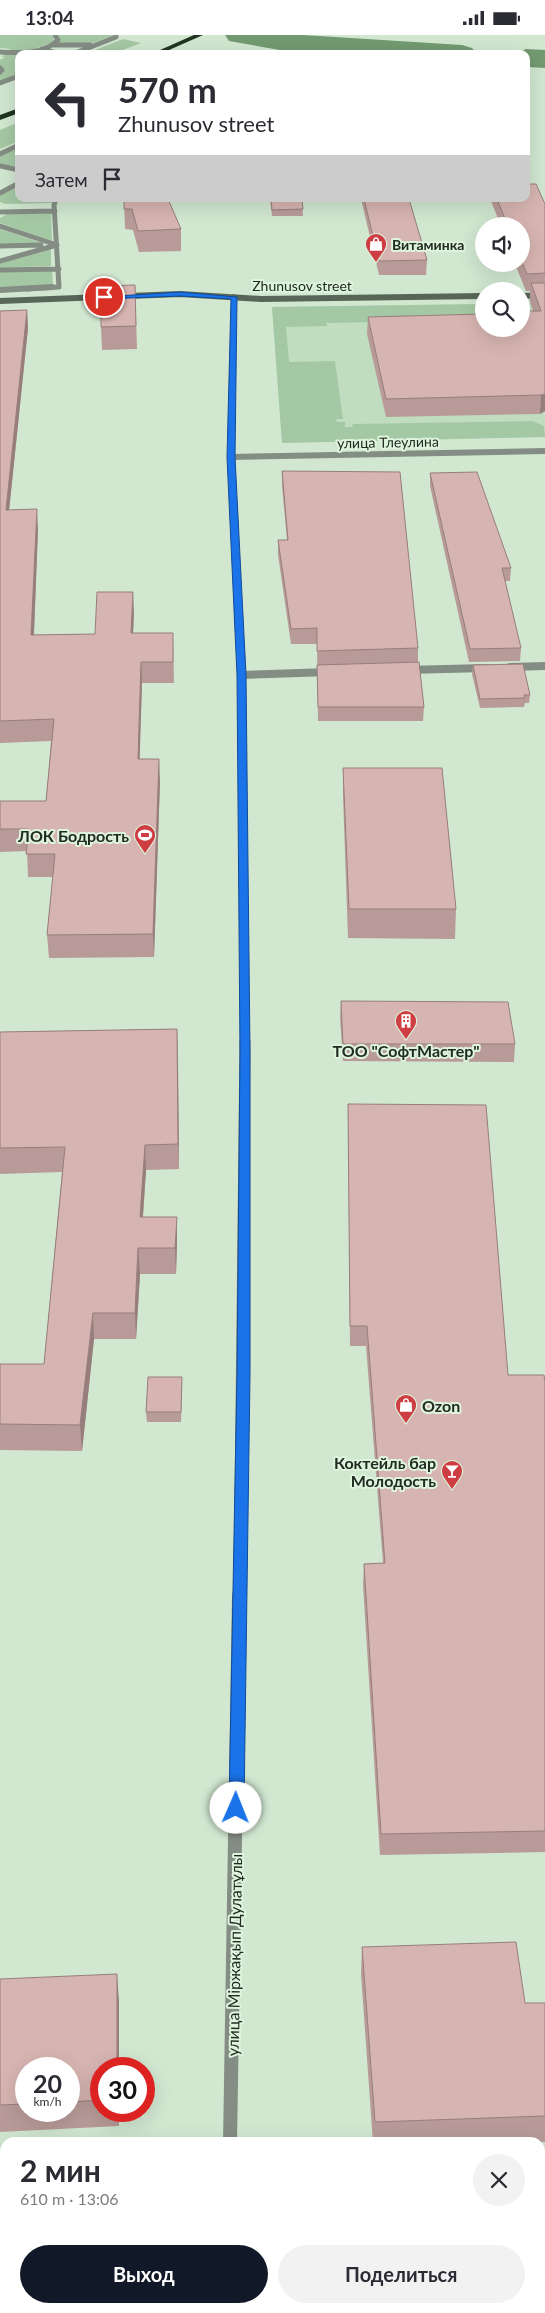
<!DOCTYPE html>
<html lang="ru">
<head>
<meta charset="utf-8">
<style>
	body { margin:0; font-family:Lato,sans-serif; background:#f2f2f3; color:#2b2b33; height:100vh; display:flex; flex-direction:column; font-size:19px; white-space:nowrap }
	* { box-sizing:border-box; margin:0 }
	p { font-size:16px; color:#7c7c81 }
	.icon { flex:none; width:28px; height:28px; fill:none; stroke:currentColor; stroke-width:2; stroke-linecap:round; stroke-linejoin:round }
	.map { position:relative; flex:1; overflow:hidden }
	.details { position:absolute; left:0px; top:2102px; width:545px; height:176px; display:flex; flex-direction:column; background:#fff; border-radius:15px 15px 0 0; box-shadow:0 5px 20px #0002 }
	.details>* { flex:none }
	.guide { position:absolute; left:15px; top:15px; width:515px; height:152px; border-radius:10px; box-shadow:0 5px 20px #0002; background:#fff; color:#2b2b33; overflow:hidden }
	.fabs { position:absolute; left:475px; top:182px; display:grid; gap:10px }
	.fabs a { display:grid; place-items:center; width:55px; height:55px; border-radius:50%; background:#fff; box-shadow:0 5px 20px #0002; font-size:25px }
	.speed { position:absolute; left:15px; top:2022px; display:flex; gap:10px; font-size:25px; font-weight:700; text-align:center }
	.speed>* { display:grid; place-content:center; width:65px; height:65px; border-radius:50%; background:#fff; box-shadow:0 5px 20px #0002; line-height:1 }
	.speed small { font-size:12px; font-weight:400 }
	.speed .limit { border:8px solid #d22; background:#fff; color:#111 }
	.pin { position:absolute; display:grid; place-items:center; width:42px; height:42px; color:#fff; margin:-21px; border:2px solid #fff; border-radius:50%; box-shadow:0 1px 5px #0007 }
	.me { position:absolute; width:55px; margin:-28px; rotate:1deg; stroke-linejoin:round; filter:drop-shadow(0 0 4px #0008) }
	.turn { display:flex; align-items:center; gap:18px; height:105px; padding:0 20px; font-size:22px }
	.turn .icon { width:65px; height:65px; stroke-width:2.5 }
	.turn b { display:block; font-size:35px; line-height:42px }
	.then { display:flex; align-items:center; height:48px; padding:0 20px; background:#0003; gap:10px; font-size:19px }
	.round { display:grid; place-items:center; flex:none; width:52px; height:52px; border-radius:26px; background:#f2f2f3 }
	.summary { display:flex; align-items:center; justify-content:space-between; height:85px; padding:0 20px }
	h1 { font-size:30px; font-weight:700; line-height:38px }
	.button { display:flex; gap:10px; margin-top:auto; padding:10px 20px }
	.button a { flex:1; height:58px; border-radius:30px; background:#111827; color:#fff; font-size:20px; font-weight:700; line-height:58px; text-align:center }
	.button a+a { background:#f2f2f3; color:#2b2b33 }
	.status { display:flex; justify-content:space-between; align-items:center; height:35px; padding:0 25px; background:#fff; direction:ltr }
	.status svg { height:14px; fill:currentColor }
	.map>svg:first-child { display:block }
</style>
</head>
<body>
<div class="status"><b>13:04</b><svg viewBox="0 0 49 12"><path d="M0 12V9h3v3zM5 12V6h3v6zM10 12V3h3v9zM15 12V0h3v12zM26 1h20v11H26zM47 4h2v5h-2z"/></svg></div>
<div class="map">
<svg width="545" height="2278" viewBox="0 0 545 2278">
	<rect width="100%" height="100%" fill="#d1e7d0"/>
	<!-- built -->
	<path fill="#c1ddc0" d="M521,268H545V402L282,408L272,272L484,269V294H521Z"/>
	<!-- green -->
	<path fill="#a5c8a4" d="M0,0H50L54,2L53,7L35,14L9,16L11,14L0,13Z
		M58,0H114L90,9H57L60,4Z
		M123,4L141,8L112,19H85Z
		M41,15L55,19H19V38L0,46V39L5,35L0,31V25L5,22H2L6,18Z
		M19,87V106L0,114V95Z
		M19,113V132L0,129V121Z
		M19,150V164H52V168L5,169L0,167V159Z
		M51,177L52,206L0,188V183L7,179Z
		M0,194L45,209L0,210Z
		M51,213V231L0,233V228Z
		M52,235L53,251L0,253V237Z
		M484,269V285L326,288L327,291L286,292L289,327L335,326L343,384H336L337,387H345V392H353L352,389L533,386L544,391L545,402L282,408L272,272Z"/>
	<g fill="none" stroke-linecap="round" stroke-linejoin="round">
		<!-- river -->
		<path fill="#729a70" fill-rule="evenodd" d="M225,0H303L462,10L472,13L477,19H322L291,17L229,6Z
			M526,14L545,15V33L526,32V19H514Z"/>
		<!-- street-far4 -->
		<path stroke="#848d83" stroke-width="5" d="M53,10H90
			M42,14L60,19
			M0,17C20,18 43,20 58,5L55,0
			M73,19L116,2V0
			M0,33L2,35L0,37
			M0,48L19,41
			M0,119L19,110
			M0,131L19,135
			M0,158L19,148
			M0,177L55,176
			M0,191L57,210L0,226
			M0,211L41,210
			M0,235L59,234
			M27,254L59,252L54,170L56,164"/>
		<!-- street-far3 -->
		<path stroke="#848d83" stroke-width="6" d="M0,255L52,252
			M234,262L231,422L239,582
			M231,422L545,416"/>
		<!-- street-far2 -->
		<path stroke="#848d83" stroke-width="8" d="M239,581L242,640L245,1008
			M510,632L545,631
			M407,635L485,633
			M242,640L330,637"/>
		<!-- street-far1 -->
		<path stroke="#848d83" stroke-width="11" d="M239,1561L245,1007"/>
		<!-- street -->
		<path stroke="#848d83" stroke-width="14" d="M230,2108L239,1560
			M227,2274V2278"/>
		<!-- secondary-far1 -->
		<path stroke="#586658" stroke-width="6" d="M521,261L545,260
			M0,266L180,259L261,264L484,261"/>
		<!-- secondary -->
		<path stroke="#586658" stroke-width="14" d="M540,2269H545
			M327,2278L428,2274"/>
		<!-- highway -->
		<path fill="#213321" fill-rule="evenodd" d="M194,0H203L160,19H151Z
			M19,73V78L0,85V80Z"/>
	</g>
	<!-- wall -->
	<path fill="#b89b98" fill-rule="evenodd" d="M124,164L181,194V216L139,217L133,195L125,194Z
		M270,164H302L303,181H272Z
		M361,164H409L427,225L426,240H379Z
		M491,164H526L545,169V376L540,379L386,382L367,299L368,282L484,294L533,276L530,266V256H526L515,229H521V191H501L491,166Z
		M135,250L137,314L102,315L101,292Z
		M27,275L28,293L9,475L38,494L34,600L95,599L134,577L133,598H173L174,648H142L139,724L160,746L154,922L49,923L47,900L53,842H28L27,816L0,817V766H46L51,706L0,708V276Z
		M282,436L418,613V627L424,672L423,686H318L317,609H291L278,520V505H287L282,451Z
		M430,438L511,533L510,546H505L521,613L520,626L469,627L430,451Z
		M473,630L530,660L529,668H525L524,672L480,673L472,639Z
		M343,733L456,874L455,904L348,903L343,761Z
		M341,966L515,1009L514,1027L343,1026L340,983Z
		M177,994L179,1134L146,1135L143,1182L177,1207L176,1239H140L136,1304H94L82,1416L0,1415V1329H44L62,1137L0,1139V997Z
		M348,1069L508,1340L545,1347V1817L380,1820L363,1550L364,1529L383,1528L366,1311H350L348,1089Z
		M182,1352L181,1387H147L146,1377Z
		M362,1912L525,1968H545V2107L373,2108L361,1939Z
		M0,1944L119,1966V2034H101V2076H119V2091L0,2097ZM26,2034H69V2076H26Z"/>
	<!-- shaded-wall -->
	<path fill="#967e7c" d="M27,275L28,293L7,495L6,475Z
		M545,359V376L540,379L541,360Z
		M37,474L38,494L33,621L31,600Z
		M133,557L134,577L132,619L131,598Z
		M141,627L142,648L139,746L138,724Z
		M159,724L160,746L154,922L153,899Z
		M177,994L178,1018L179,1134L178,1109Z
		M145,1110L146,1135L141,1208L140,1182Z
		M177,1182V1207L176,1239L175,1213Z
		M138,1213L140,1239L136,1304L135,1278Z
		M93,1278L94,1304L82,1416L80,1390Z
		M117,1939L119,1966V2034H117Z
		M118,2076H119V2091Z"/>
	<!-- building -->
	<path fill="#d6b4b1" stroke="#967e7c" d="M526,149H536L545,169V238L527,239L521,225V191H508L497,164H526Z
		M124,164H168L181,194L138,196L132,174H124Z
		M271,164H302L303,174L272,175Z
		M364,164H409L427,225L379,226Z
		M531,248H545V359L541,360L386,364L368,282L484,279V294H521V276H541Z
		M135,250L136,291L101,292V251Z
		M27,275L6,475L37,474L31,600L95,599L97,557H133L131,598H173V627H141L138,724H159L153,899L47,900L55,819H26L29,794H0V766H46L54,684L0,686V276Z
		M282,436L400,437L418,613L317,616V593L291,594L278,505H288Z
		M477,437L511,533H502L521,613L470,614L430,438Z
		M419,627L424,672H318L317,630Z
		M523,629L530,660H524L525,663L480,664L473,630Z
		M343,733H442L456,874H349Z
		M341,966L508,967L515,1009H343Z
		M177,994L178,1109L145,1110L140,1182H177L175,1213H138L135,1278H93L80,1390L0,1389V1329H44L65,1112L0,1113V997Z
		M348,1069L486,1070L508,1340H544L545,1347V1796L381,1799L364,1529L385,1528L367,1291H350Z
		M148,1342H182L181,1377H146Z
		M516,1907L525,1968H545V2081L375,2087L362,1912Z
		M117,1939V2034H101V2065L69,2067V2034H26V2069L0,2070V1944Z"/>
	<!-- route -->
	<path fill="#1a73e8" stroke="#114b97" d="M180,257L237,262L235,422L246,640L250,1017V1338L244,1773L242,1777L236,1779L231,1777L229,1773L237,1338L240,1017L237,640L227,422L231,264L180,261L104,264L101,262Z"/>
	<!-- icons -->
	<defs>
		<g id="shop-pin" transform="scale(1.125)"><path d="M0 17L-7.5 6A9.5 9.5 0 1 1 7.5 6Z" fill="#cd3d42" stroke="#def4dd"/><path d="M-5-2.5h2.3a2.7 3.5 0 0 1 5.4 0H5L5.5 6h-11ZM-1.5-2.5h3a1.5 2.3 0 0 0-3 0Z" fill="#fff"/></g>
		<g id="stadium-pin" transform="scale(1.125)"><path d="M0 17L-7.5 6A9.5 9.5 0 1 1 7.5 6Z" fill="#cd3d42" stroke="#def4dd"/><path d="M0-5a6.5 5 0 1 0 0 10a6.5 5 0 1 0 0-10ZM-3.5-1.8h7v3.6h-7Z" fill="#fff"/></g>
		<g id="building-pin" transform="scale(1.125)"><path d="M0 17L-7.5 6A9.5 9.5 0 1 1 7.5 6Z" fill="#cd3d42" stroke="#def4dd"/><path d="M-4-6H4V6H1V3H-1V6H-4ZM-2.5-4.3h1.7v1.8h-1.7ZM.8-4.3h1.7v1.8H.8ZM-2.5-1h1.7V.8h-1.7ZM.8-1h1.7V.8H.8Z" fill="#fff"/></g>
		<g id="bar-pin" transform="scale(1.125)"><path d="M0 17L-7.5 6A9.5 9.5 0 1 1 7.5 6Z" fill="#cd3d42" stroke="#def4dd"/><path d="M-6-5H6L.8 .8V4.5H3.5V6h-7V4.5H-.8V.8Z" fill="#fff"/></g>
	</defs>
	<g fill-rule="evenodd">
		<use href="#shop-pin" x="376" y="209"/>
		<use href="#stadium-pin" x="145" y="800"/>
		<use href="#building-pin" x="406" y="986"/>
		<use href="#shop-pin" x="406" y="1370"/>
		<use href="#bar-pin" x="452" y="1436"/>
	</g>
	<g text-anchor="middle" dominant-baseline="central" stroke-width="4" stroke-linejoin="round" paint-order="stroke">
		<!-- far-poi labels -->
		<g font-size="14" font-weight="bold" fill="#222b22" stroke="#def4dd" text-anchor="start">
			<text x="392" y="209">Витаминка</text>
		</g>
		<!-- far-street labels -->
		<g font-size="14" fill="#222b22" stroke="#def4dd">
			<text x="302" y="250">Zhunusov street</text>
			<text transform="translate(388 407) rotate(-1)">улица Тлеулина</text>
		</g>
		<!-- poi labels -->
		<g font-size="16" font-weight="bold" fill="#222b22" stroke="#def4dd" text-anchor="end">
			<text x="129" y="800">ЛОК Бодрость</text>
			<text x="406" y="1015" text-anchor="middle">ТОО "СофтМастер"</text>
			<text x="422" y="1370" text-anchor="start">Ozon</text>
			<text x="436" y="1427">Коктейль бар<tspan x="436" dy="18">Молодость</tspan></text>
		</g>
		<!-- street labels -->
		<g font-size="16" fill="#222b22" stroke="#def4dd">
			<text transform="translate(234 1920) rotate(-89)">улица Міржақып Дулатұлы</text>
		</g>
	</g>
</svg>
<div class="fabs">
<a><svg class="icon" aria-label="sound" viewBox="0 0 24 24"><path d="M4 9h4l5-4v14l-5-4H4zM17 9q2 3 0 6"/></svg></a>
<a><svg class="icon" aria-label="search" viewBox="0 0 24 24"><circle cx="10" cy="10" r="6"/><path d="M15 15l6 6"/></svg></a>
</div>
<div class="speed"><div>20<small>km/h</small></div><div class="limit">30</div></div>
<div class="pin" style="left:104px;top:262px;background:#d93025"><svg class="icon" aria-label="arrive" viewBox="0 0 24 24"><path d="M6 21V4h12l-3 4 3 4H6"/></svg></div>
<svg class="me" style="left:236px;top:1773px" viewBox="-20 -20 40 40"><circle r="19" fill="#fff"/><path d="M0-13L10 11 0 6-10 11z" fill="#1a73e8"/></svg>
<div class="guide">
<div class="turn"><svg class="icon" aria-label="left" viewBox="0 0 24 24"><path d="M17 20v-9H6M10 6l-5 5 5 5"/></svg><div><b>570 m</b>Zhunusov street</div></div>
<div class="then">Затем<svg class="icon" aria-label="arrive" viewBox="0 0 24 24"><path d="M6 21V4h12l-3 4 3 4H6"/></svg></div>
</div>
<section class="details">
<div class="summary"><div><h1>2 мин</h1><p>610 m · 13:06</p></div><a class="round"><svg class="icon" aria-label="close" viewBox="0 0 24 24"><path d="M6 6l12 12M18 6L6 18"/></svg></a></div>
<div class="button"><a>Выход</a><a>Поделиться</a></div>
</section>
</div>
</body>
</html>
